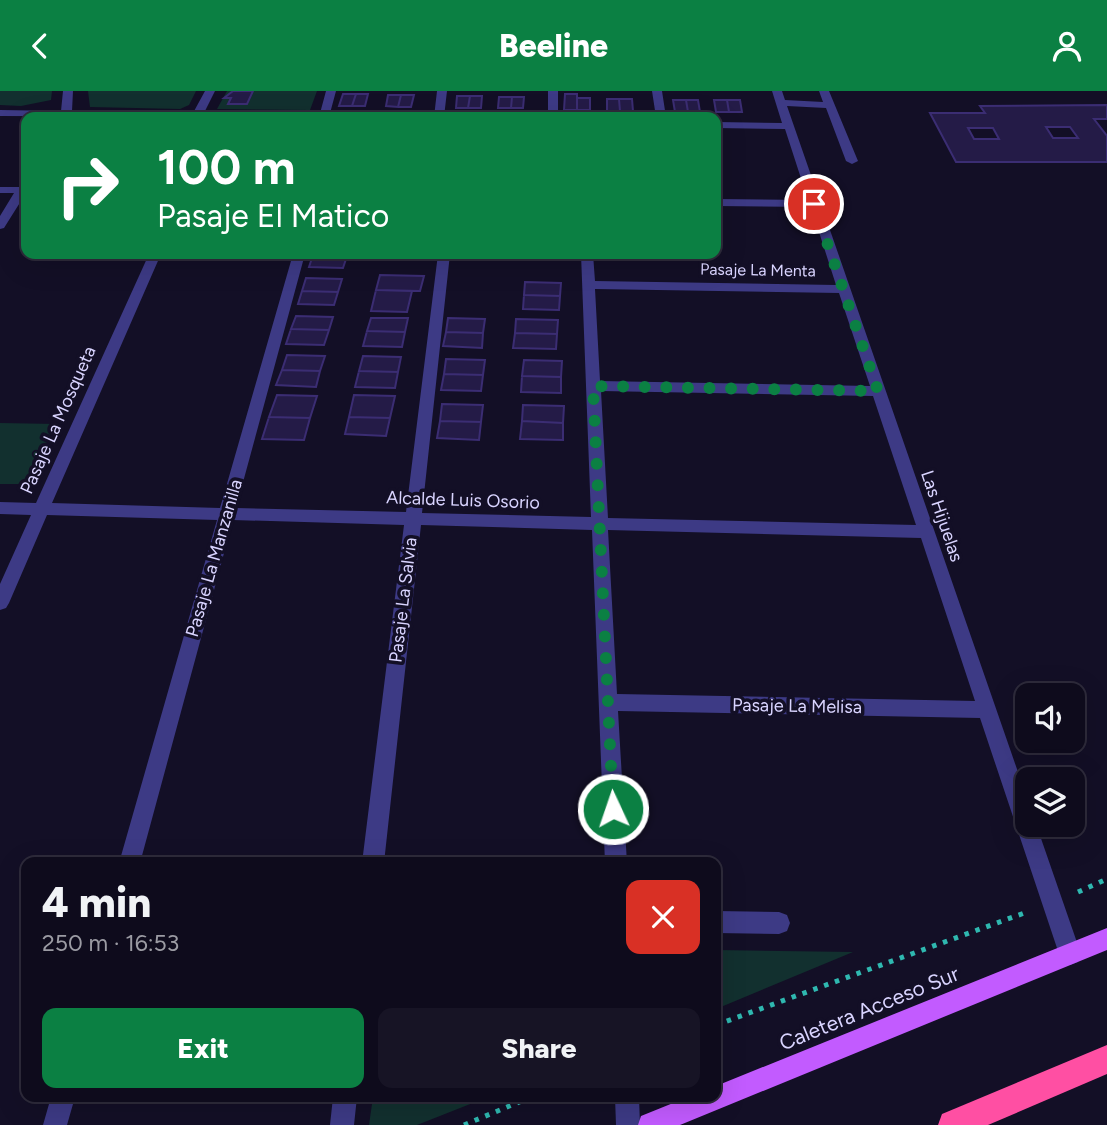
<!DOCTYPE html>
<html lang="en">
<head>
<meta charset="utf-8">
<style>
	body { margin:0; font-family:Figtree,sans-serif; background:#171425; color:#f1f3f6; height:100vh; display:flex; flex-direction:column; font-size:26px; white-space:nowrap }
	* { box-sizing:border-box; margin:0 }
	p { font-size:23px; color:#9b9ba3 }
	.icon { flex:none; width:38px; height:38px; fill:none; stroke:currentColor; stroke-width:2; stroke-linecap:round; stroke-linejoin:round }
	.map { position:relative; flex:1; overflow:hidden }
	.side { position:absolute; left:21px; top:766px; width:700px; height:245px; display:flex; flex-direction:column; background:#0e0b1c; border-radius:14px; box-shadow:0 7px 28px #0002,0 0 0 2px #2e2b3b }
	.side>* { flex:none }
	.banner { position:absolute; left:21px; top:21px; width:700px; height:147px; border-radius:14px; box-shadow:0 7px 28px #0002,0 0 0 2px #2e2b3b; background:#0b8043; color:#fff; overflow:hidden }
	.controls { position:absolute; left:1015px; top:592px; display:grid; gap:14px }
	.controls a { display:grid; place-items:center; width:70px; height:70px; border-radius:14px; background:#0e0b1c; box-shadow:0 7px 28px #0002,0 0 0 2px #2e2b3b; font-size:35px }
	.pin { position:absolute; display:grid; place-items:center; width:60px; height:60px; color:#fff; margin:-30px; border:4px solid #fff; border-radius:50%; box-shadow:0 2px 7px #0007 }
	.me { position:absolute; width:77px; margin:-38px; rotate:357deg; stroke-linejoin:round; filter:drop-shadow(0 0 5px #0008) }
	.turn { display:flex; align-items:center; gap:24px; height:147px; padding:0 21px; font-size:32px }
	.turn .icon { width:91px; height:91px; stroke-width:2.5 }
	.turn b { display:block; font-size:49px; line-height:60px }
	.round { display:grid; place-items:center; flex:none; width:74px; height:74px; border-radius:14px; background:#171425 }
	.headline { display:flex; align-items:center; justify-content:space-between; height:119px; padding:0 21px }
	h1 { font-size:42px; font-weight:800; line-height:52px }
	.button { display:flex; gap:14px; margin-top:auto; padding:14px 21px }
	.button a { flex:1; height:80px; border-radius:14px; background:#0b8043; color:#fff; font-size:28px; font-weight:800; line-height:80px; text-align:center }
	.button a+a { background:#171425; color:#f1f3f6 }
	header { display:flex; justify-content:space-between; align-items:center; height:91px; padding:0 21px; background:#0b8043; color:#fff; font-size:32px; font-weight:800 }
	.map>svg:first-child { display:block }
</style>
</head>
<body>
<header><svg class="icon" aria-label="back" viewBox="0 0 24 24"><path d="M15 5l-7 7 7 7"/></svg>Beeline<svg class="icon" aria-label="person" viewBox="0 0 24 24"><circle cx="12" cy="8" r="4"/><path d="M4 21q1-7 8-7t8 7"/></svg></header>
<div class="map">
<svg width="1107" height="1034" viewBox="0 0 1107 1034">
	<rect width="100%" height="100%" fill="#130f26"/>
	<!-- green -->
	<path fill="#12302f" d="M0,0H52L51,9L21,15L0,14Z
		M88,0H196L189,14L180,18L90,16Z
		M227,0H317L310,19L217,18Z
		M0,332L56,333L26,393H0Z
		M716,859L853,861L716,918Z
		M373,1006H488L417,1034H369Z"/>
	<!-- building -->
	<path fill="#241b47" stroke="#3b2d73" stroke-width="2" fill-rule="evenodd" d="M233,0H253L247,13H228L231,7H224Z
		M343,3H356L352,15H339Z
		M356,3H368L365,15H352Z
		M565,3H577V19H564Z
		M388,4H401L398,16L386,15Z
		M401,4H414L411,16H398Z
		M457,5H470L468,17H456Z
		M470,5H482L481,17H468Z
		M499,6H512L511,17H498Z
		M512,6H524L523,17H511Z
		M577,7H590V19H577Z
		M607,8H619L620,20H607Z
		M619,8H632L633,20H620Z
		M673,9H686L688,21H675Z
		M686,9H698L700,21H688Z
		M714,9H727L729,21H716Z
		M727,9H740L742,21H729Z
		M1107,14V28H1094L1107,45V71H956L930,22H985L980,15ZM1046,36H1070L1078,47H1053ZM968,37H993L999,48H974Z
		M313,164L347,165L343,177L309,176Z
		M380,184L424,185L420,200L376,199Z
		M306,187L342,188L338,201L302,200Z
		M525,191L561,192L560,205L524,204Z
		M376,199L412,200L407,221L371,220Z
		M302,200L338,201L334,214L298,213Z
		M524,204L560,205L559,219L523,218Z
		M296,225L333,226L329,239L291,238Z
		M371,227H408L405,241L367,240Z
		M448,227L485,228L483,242L446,241Z
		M516,228L558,229L557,243L515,242Z
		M291,238L329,239L324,254L286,253Z
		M367,240L405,241L402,256L363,255Z
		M446,241L483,242L482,257L443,255Z
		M515,242L557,243L556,258L513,257Z
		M287,264L325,265L320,280L282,279Z
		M363,265L401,266L398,281L359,280Z
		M446,268L485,269L483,284L444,283Z
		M524,269L562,270L561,286L522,285Z
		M282,279L320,280L316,296L276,294Z
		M359,280L398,281L395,297L355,296Z
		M444,283L483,284L481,300L441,299Z
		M522,285L561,286V302L521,301Z
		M277,304L317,305L310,327L269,326Z
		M354,304L395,305L390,327L349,326Z
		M442,313L483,314L481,331L440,330Z
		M523,314L564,315L563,332L522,330Z
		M269,326L310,327L304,349L262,348Z
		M349,326L390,327L386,345L345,343Z
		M440,330L481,331L479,349L437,347Z
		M522,330L563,332V349L520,348Z"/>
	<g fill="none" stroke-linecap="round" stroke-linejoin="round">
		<!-- path -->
		<path stroke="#2fb8b0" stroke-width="5" stroke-dasharray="4.5 7" stroke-linecap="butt" d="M1078,801L1107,788
			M716,934L1027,821
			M464,1034L531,1006"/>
		<!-- minor -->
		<path fill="#3d3a85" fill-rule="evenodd" d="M63,0H73L72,20L193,22L205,0H215L204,22L252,23L257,26L0,25V19L61,20Z
			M326,0H336L329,26H319Z
			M437,0H447L444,26H434Z
			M548,0H558V26H548Z
			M652,0H662L666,26H656Z
			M772,0H782L785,9L823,11L819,0H829L858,70L852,73L846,70L826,17L787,15L1027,707V733H1036L1081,863L1078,871L1070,874L1062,871L1059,863L980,627L618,620L627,772H605L592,439L421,434L384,772H362L404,434L233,429L140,772H119L217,429L47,424L9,512L6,517L0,519V493L31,424L0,423V411L36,412L149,163H161L52,412L220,417L293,163H305L236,417L406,421L438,163H450L422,422L591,426L581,163H593L595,190L836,194L811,116L716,115V108L808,109L785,38L716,37V31L782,32ZM595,198L839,202L870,295L600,290ZM601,300L873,305L916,434L608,427ZM608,439L921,447L975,610L617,603Z
			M26,90V102L4,137L0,138V125L14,102H0V96H19Z
			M716,820L779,821L787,824L790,832L787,840L779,843L716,842Z
			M51,1006H75L67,1034H43Z
			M333,1006H357L354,1034H330Z
			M615,1006H639L640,1034H616Z"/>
		<!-- major -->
		<path fill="#c25bff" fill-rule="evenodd" d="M1107,837V859L680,1034H638L641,1025L688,1006H716V995Z"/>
		<!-- highway -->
		<path fill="#ff4fa3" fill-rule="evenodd" d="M1107,954V983L988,1034H938L942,1023Z"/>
	</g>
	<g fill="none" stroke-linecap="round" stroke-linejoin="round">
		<!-- route -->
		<path stroke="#0b8043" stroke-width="12" stroke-dasharray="0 21.6" d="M613,718L593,295L878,300L814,113"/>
	</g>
	<g text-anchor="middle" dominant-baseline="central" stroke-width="7" stroke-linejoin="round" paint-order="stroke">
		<!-- far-street labels -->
		<g font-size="16" fill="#d9d4ff" stroke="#130f26">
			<text transform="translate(758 179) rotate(1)">Pasaje La Menta</text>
		</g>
		<!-- street labels -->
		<g font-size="18" fill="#d9d4ff" stroke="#130f26">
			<text transform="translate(58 329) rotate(-66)">Pasaje La Mosqueta</text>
			<text transform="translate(463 409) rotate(2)">Alcalde Luis Osorio</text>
			<text transform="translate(942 425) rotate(71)">Las Hijuelas</text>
			<text transform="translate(214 467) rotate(-74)">Pasaje La Manzanilla</text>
			<text transform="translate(403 509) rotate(-83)">Pasaje La Salvia</text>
			<text transform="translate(797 615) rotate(1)">Pasaje La Melisa</text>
		</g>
		<!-- near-street labels -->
		<g font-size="21" fill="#d9d4ff" stroke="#130f26">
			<text transform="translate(869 917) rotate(-22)">Caletera Acceso Sur</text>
		</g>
	</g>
</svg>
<div class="controls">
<a><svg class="icon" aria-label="sound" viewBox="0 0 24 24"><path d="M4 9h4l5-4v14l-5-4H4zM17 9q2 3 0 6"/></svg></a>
<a><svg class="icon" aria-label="layers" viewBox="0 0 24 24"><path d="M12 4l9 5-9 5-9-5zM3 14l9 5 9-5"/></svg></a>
</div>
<div class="pin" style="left:814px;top:113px;background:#d93025"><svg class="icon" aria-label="arrive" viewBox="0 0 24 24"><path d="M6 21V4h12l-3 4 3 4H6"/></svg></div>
<svg class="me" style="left:613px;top:718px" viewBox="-20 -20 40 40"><circle r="17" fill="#0b8043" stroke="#fff" stroke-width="3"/><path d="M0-11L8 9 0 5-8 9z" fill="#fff"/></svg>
<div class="banner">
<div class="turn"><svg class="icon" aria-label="right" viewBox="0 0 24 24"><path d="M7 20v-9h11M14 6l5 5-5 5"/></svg><div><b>100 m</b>Pasaje El Matico</div></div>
</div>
<section class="side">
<div class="headline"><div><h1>4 min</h1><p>250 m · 16:53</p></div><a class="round" style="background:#d93025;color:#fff"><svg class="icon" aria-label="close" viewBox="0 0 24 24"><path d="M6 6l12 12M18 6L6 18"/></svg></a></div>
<div class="button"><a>Exit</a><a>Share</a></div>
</section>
</div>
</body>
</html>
